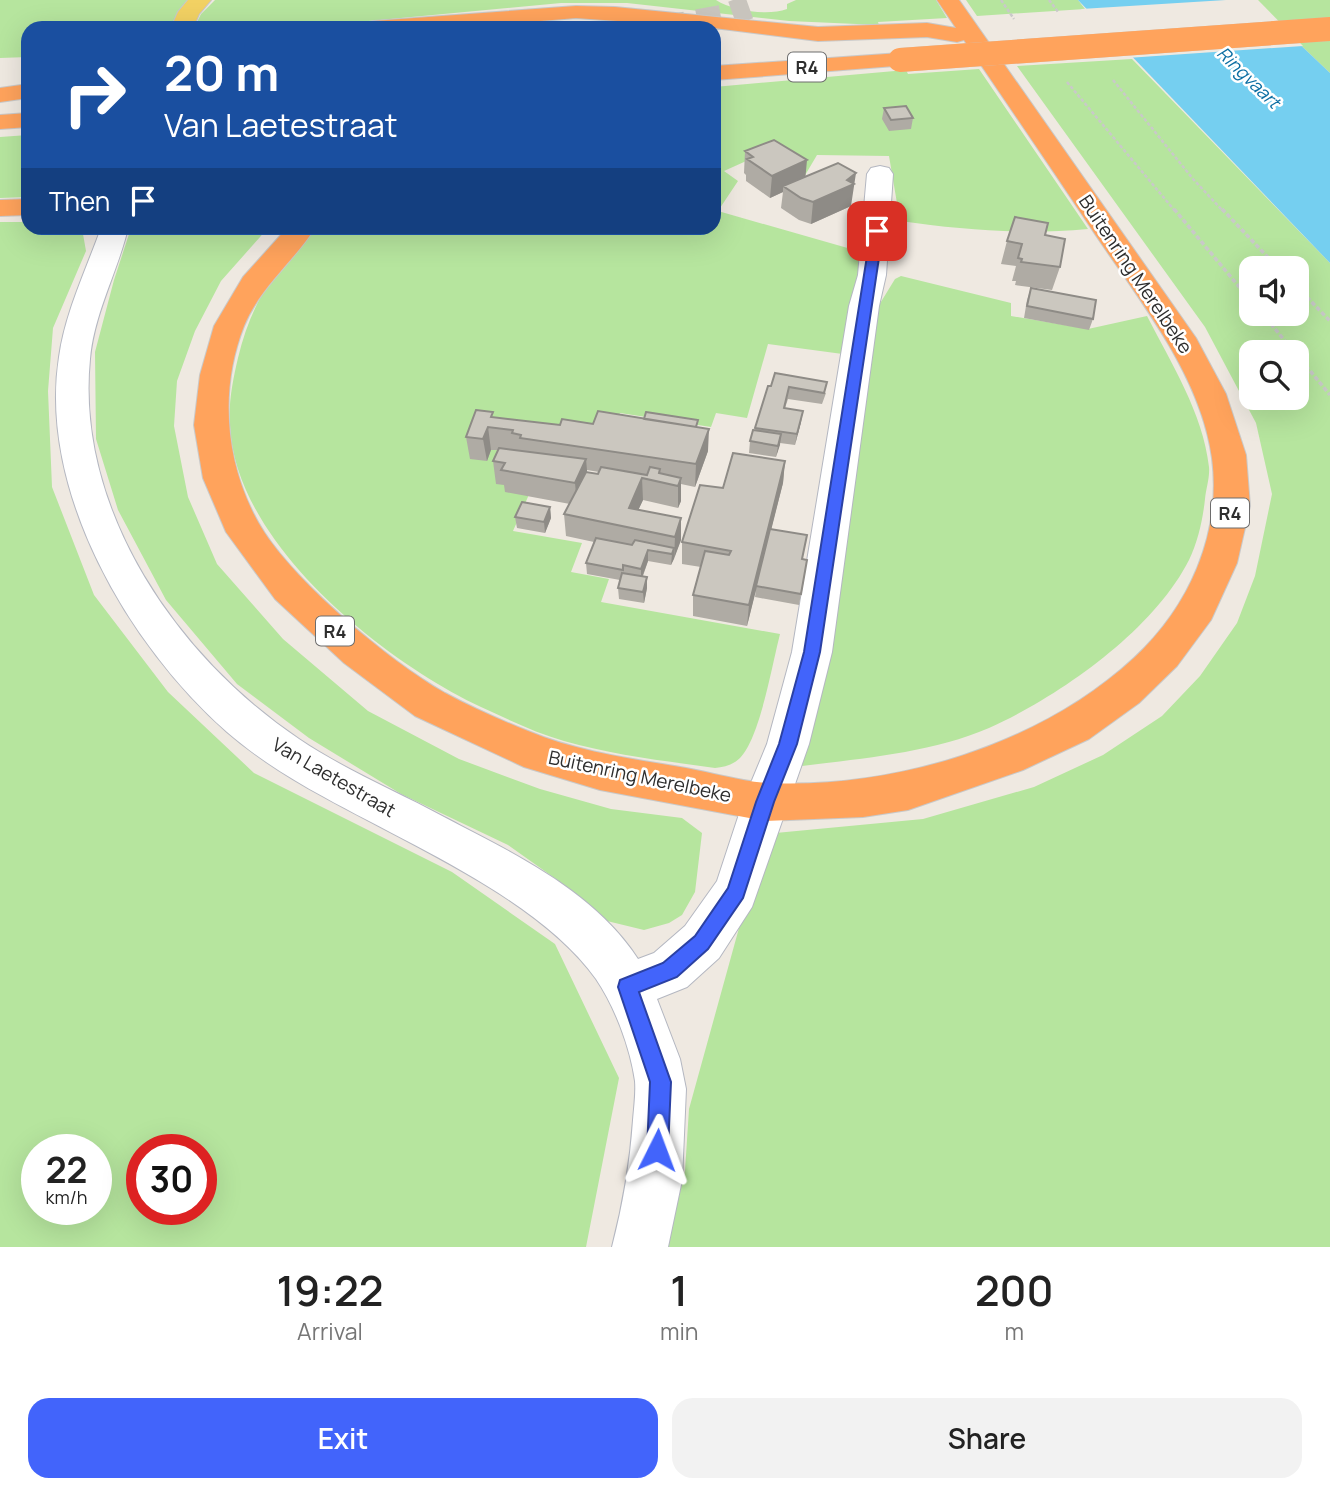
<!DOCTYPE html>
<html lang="en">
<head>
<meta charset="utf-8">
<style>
	body { margin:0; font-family:Manrope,sans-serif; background:#f2f2f2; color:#222; height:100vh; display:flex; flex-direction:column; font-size:26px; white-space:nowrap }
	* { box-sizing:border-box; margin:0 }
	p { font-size:23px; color:#767676 }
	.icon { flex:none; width:38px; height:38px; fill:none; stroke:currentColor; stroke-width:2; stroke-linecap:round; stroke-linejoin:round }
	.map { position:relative; height:1247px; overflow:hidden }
	.details { display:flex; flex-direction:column; background:#fff; flex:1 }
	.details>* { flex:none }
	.guide { position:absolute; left:21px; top:21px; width:700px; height:214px; border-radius:21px; box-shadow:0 7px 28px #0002; background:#1a4fa0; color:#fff; overflow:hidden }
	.controls { position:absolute; left:1239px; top:256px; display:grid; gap:14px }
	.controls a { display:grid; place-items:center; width:70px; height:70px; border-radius:14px; background:#fff; box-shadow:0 7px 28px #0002; font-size:35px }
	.speed { position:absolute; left:21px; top:1134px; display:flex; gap:14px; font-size:35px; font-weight:700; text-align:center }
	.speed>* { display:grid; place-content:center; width:91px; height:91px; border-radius:50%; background:#fff; box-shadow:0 7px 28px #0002; line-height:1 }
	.speed small { font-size:18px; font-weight:400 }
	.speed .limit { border:10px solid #d22; background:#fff; color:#111 }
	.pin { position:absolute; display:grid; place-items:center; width:60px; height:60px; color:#fff; margin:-30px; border-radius:14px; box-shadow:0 4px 10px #0006 }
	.me { position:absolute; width:77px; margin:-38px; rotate:3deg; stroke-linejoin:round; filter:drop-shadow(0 0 5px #0008) }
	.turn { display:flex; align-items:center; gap:24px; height:147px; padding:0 28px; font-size:32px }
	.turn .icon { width:91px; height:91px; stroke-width:2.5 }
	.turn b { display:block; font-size:49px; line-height:60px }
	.then { display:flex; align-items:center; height:66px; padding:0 28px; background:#0003; gap:14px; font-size:26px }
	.eta { display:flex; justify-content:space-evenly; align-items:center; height:119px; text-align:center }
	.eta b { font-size:42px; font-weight:600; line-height:49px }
	.action { display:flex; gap:14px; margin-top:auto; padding:14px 28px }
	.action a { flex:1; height:80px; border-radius:21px; background:#4264fb; color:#fff; font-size:28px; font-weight:600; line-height:80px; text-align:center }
	.action a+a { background:#f2f2f2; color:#222 }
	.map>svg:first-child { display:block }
</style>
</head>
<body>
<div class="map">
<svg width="1330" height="1247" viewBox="0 0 1330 1247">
	<rect width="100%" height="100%" fill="#efe9e1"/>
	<!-- green -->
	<path fill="#b6e59e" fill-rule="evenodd" d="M0,0H190L173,28H28V57L0,58Z
		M215,0H716C733,11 768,16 787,9V4L796,0H936L947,18L878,22L879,25L789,21L627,3H561L294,28H194L201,14Z
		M966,0H1078L1085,9L977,16Z
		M1253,0H1330V73Z
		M1132,59L1330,263V1247H667L685,1171L689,1109L765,834L923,819L1034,787L1103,755L1162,716L1200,676L1237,623L1255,576L1272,494L1256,423L1205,327L1017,66ZM1251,268H1297V313H1251ZM1251,352H1297V397H1251Z
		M979,69L1088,229C1022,235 965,230 900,221L889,156L817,155L804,177L764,153L724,171L738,181L718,211L865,253L850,355L768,344L747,418L716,413L711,427L620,413L611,435L559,426L513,531L582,543L571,572L609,579L601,602L780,634C772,665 760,738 740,758C733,765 724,767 715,768C665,761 613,755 564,741C536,733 507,719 481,707C383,661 235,543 230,426C228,404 233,379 238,358C250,306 276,264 314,228H714V87L906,70L908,74Z
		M28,135V197L0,198V137Z
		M0,222H28V228H62L83,234L86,251L53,328L48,391L52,487L94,595L168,692L254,773L452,872L555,944L619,1078L586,1247H0ZM37,1150H96V1209H37ZM142,1150H201V1209H142Z
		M131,228H268L221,281L195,331L177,381L174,426L188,497L217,564L283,639L368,711L459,759L540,789L611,809L682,818L702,833L695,892L682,915L669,923L644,930L607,921L570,889L508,845L401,794L309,738L237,684L166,600L118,510L96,439L95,352L114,280Z
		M901,276L1011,303V316L1088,329L1147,316C1171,363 1203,413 1209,467C1210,477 1206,489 1205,499C1203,518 1198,542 1189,560C1153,631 1060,696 989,728C931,753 864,758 802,766L824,659L876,310L895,279Z"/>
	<!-- water -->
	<path fill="#75cff0" d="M1078,0H1253L1330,73V263Z"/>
	<!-- pier -->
	<path fill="#efe9e1" d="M1226,0H1258L1303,46L1127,58L1081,9Z"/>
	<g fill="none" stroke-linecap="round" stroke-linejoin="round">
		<!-- highway-tunnel -->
		<path stroke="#c8c4bd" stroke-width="24" stroke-dasharray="24 12" stroke-linecap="butt" d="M662,28L721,17L749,7"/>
		<!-- minor casing -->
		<g stroke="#b4b7c1" stroke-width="2">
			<path id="minor" d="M880,166L889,168L893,174L886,275L879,306L832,652L809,744L752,907L719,958L687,987L657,999L680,1059L686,1089L682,1180L668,1247H612C623,1204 630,1164 633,1120C634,1107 636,1094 635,1081C630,1047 615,1007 596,979C539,899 408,844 324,797C289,778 257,758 227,732C129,646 38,491 59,357C65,313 86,270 101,228H128C118,271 94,313 90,359C75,510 178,658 299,739C345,770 396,791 444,817C513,853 594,891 638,959L654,953L685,926L717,881L743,802L767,744L792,652L849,306L858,275L867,174L871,168Z"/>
		</g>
		<!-- major casing -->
		<g stroke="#c9c9c9" stroke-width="2">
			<path id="major" d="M188,0H211L199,14L193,28H171L178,12Z"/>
		</g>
		<!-- highway casing -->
		<g stroke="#c9c9c9" stroke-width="2">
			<path id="highway" d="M937,0H959L1196,338L1226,394L1246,455L1250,506L1237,563L1211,620L1177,666L1139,703L1089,739L1023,770L908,810L863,817L765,821L600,790L524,767L415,716L344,663L275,599L226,532L203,478L194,425L200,375L214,326L243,277L287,228H315C294,261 260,287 244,326C219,389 225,463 258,522C289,578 389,661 445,693C471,707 500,720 528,731C578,752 634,759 686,768C713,773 740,781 767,783C894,789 1040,745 1134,658C1189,607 1222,534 1212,458C1201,376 1140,301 1095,234C1052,169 1008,105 964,40L957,42L927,37L818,41L714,28L576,18L457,28H363L366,23L374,21L576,6L615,7L818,27L927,23L956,28Z
				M900,53L908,55L911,60L908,65L714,80V66Z
				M28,84V98L0,102V88Z
				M28,113V127L0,129V115Z
				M28,199V215L0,216V200Z"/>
		</g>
		<!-- path-far1 -->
		<path stroke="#c9c9c9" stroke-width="2.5" stroke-dasharray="3.5 2" stroke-linecap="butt" d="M1001,0L1014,19
			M1049,0L1059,13
			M1113,80L1193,179L1223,211
			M1067,82L1175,211"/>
		<!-- path -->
		<path stroke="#c9c9c9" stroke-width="3.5" stroke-dasharray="4.5 2.5" stroke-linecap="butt" d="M1174,209L1251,301
			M1222,209L1278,268
			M1297,287L1330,321
			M1262,313L1294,352
			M1297,355L1330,395"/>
		<!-- minor -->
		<use href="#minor" fill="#fff" fill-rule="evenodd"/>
		<!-- major -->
		<use href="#major" fill="#f2d163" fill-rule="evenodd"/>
		<!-- highway -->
		<use href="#highway" fill="#ffa35c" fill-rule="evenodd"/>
		<!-- highway-bridge casing -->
		<g stroke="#c9c9c9" stroke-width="24" stroke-linecap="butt">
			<path id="highway-bridge" d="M900,60L1330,29"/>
		</g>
		<!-- highway-bridge -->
		<use href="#highway-bridge" stroke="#ffa35c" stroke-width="24"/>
	</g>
	<!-- wall -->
	<path fill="#afaba4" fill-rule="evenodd" d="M884,108L913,118L911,129L889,131L882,119Z
		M745,151L806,177L851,206L811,224L799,220L781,208L783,192L770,198L746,181V175L744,173Z
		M1045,235L1060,267L1052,290L1015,285L1016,281H1012L1016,266L1001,264L1007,241Z
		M1031,288L1093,319L1089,330L1024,318L1027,300Z
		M775,373L826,393L822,404L788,399L785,408L801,422L795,445L780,443L776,457L749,453L750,441L755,430L768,386H771Z
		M494,417L560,425L593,424L698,427L708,451L695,487L681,484V501L678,508L643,500L638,510L681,518V540L671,565L648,561L643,576L647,588L644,603L619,599L618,588L620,580L587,574L586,563L594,542L566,536L564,514L570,504L505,492L504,485L496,484L493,461L498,450H491L487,461L470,459L466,437ZM587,470L599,472L598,474L587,472Z
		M785,461L783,483L771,529L802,559L807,560L799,605L755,597L756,589L747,626L693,616V595L701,567L682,564V542L723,488Z
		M550,507L551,518L545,533L517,528L515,517Z"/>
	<!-- shaded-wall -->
	<path fill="#8e8b86" d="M807,160L805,182L783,186V192L770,198L772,176Z
		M856,173L851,206L811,224L813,202Z
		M803,411L801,422L795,445L797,434Z
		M488,427L491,450L487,461L483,439Z
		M709,429L708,451L695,487L696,464Z
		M781,434L780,445L776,457L778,446Z
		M586,459L588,481L577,505L575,483Z
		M785,461L783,483L747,626L749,605Z
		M642,478L643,500L630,528L629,508Z
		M681,478V501L678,508V486Z
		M550,507L551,518L545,533L544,522Z
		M681,518V540L674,559L675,537Z
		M674,548V559L671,565L672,554Z
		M648,550V561L641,580V569Z
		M647,577V588L644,603L643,592Z"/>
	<!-- building -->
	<path fill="#cbc7bf" stroke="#8e8b86" stroke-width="2" d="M906,106L913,118L891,120L884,108Z
		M774,140L807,160L772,176L747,159L753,157L745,151Z
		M838,163L856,173L847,180L854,184L813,202L801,198L783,186Z
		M1015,217L1048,223L1045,235L1065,239L1060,267L1021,262L1022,259L1018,258L1022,244L1007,241Z
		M1031,288L1096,300L1093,319L1027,306Z
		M775,373L827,382L824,393L789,387L784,408L803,411L797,434L755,428L768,386H771Z
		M476,410L493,412L491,417L560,425L562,419L593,424L598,411L709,429L696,464L520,438L521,435L512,433L513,430L488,427L483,439L466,437Z
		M646,412L698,420L696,427L644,419Z
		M753,430L781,434L778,446L750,441Z
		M499,448L586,459L575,483L501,470L505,463L493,461Z
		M733,453L785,461L749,605L693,595L705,551L729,555L731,551L682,542L700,485L723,488Z
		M601,467L647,475L650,467L660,469L659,473L681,478L678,486L642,478L629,508L681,518L675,537L564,514L586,472L598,474Z
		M522,502L550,507L544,522L515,517Z
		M770,529L807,535L802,559L807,560L801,594L756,586Z
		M596,538L632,545L635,540L674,548L672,554L648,550L641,569L623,565V570L586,563Z
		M622,573L647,577L643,592L618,588Z"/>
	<!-- route -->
	<path fill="#4264fb" stroke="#2b41a3" stroke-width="2" d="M877,228L883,231L820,652L797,744L774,802L743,898L708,949L677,977L639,992L671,1082L668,1150L665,1158L657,1161L650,1158L647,1150L650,1082L618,987L620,980L663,963L695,936L728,888L756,802L779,744L804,652L871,231Z"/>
	<g text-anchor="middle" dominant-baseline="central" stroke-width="5" stroke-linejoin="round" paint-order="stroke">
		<!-- shield labels -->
		<g fill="#fff" stroke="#6d6d6d" stroke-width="2">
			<rect x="788" y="52.5" width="38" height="29" rx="5"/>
			<rect x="1211" y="498.5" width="38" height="29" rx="5"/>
			<rect x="316" y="616.5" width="38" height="29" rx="5"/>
		</g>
		<g font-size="18" font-weight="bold" fill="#2e2e2e">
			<text x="807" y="67">R4</text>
			<text x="1230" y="513">R4</text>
			<text x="335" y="631">R4</text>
		</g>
		<!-- far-water labels -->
		<g font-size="18" font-style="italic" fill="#0d6fa3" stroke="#fff">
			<text transform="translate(1249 77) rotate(44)">Ringvaart</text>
		</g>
		<!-- street labels -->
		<g font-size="19" fill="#2e2e2e" stroke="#fff">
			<text transform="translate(1136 274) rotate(56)">Buitenring Merelbeke</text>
			<text transform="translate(640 776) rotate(12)">Buitenring Merelbeke</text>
			<text transform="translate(334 777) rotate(30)">Van Laetestraat</text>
		</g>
	</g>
</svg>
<div class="controls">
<a><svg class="icon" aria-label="sound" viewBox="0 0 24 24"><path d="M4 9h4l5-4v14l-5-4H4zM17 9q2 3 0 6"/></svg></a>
<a><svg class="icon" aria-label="search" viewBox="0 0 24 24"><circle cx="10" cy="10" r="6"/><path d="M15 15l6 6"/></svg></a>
</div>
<div class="speed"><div>22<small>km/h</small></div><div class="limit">30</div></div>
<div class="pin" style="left:877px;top:231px;background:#d93025"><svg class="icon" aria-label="arrive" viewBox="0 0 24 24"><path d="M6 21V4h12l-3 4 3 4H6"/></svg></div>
<svg class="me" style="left:657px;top:1150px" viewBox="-20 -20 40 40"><path d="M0-17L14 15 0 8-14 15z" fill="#4264fb" stroke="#fff" stroke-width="4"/></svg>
<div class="guide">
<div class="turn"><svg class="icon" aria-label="right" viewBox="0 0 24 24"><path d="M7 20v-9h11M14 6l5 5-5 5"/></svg><div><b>20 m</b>Van Laetestraat</div></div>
<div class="then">Then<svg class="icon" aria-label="arrive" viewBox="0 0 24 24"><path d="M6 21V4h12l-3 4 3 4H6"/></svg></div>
</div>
</div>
<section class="details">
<div class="eta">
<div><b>19:22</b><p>Arrival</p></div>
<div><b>1</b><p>min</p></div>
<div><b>200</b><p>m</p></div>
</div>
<div class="action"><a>Exit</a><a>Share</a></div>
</section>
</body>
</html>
